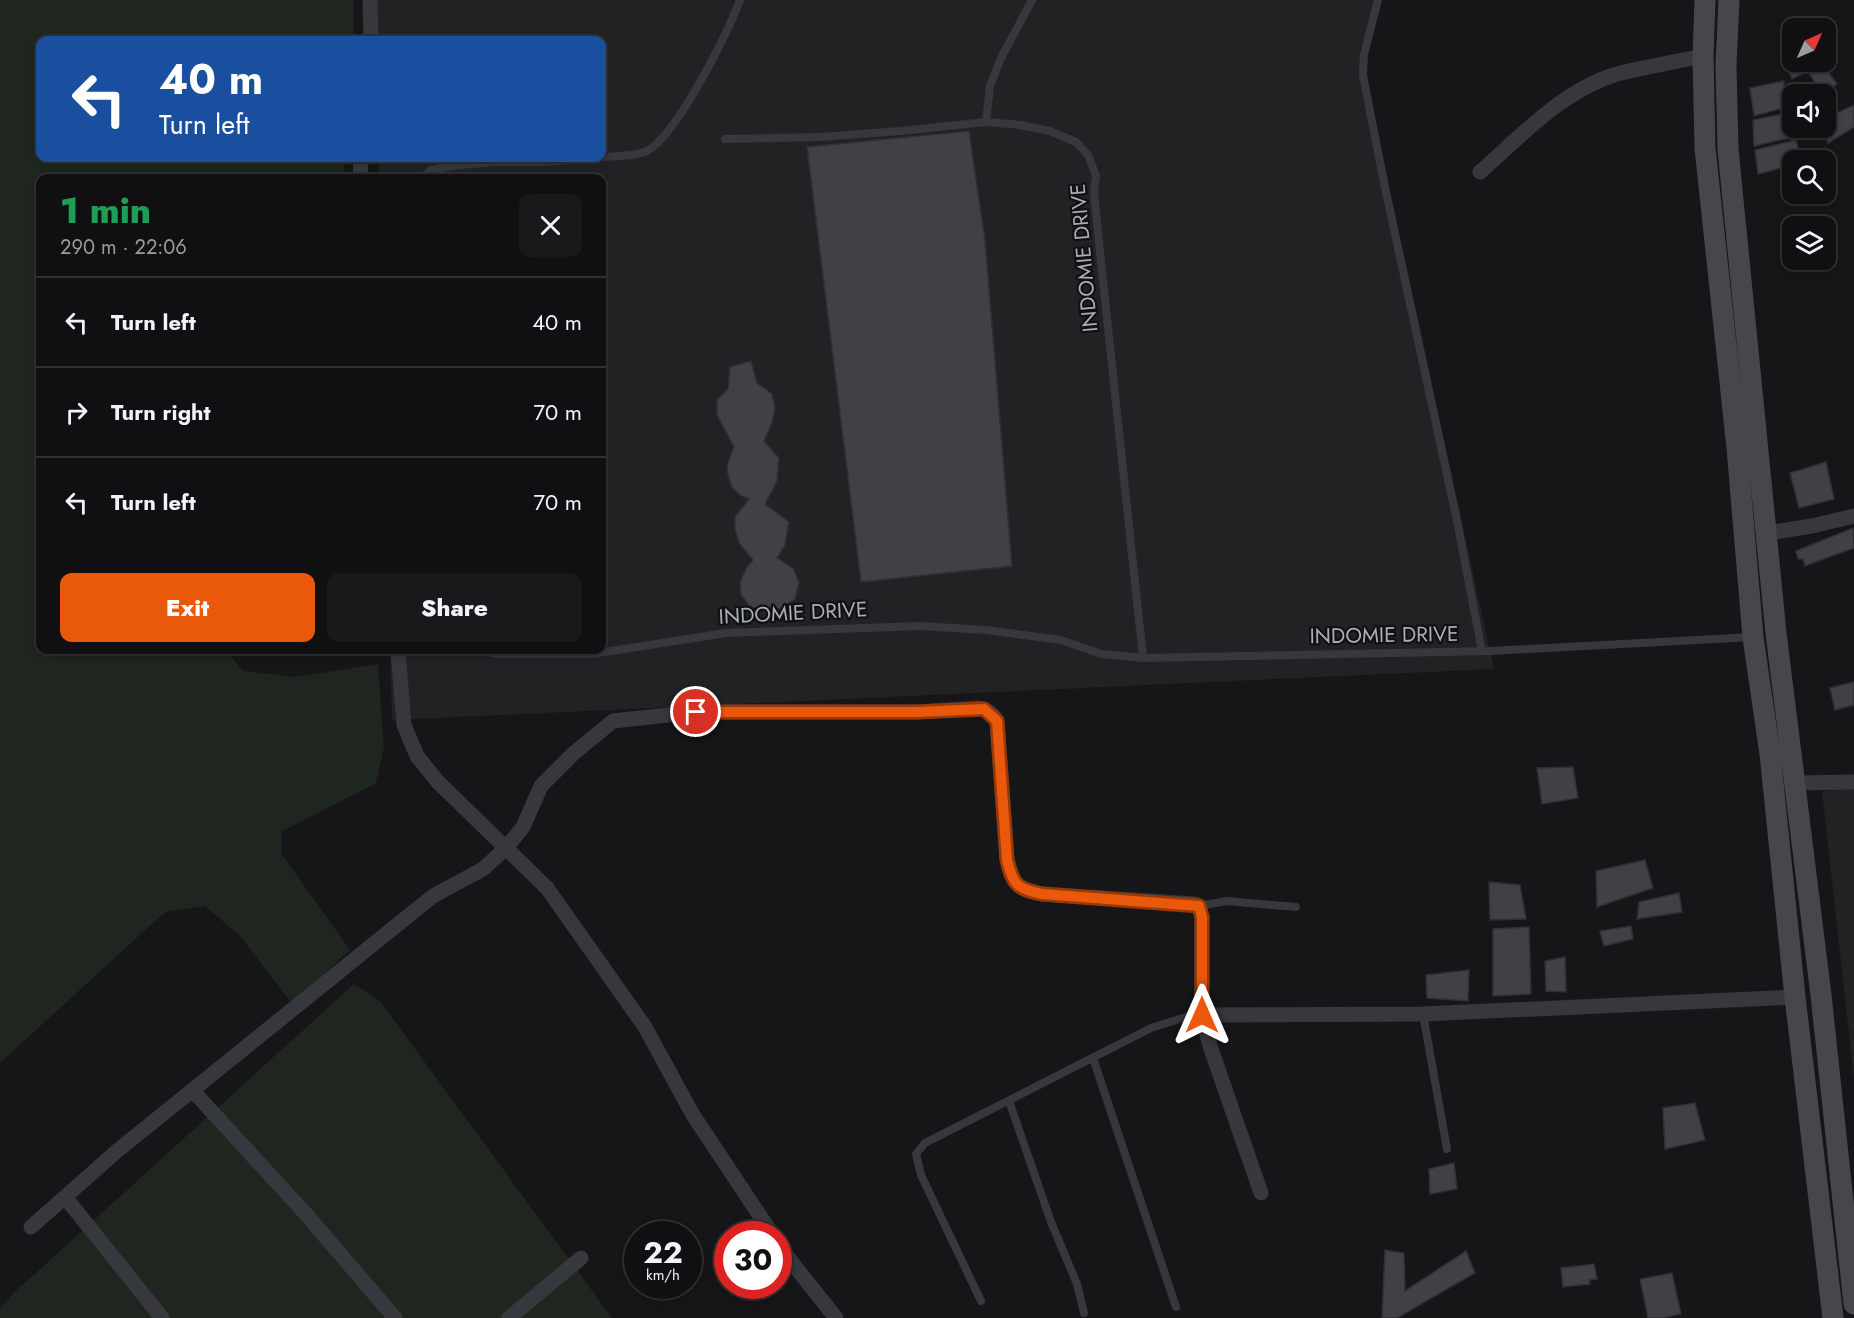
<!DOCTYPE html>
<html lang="en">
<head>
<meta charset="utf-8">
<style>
	body { margin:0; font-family:Jost,sans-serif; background:#19191b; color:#f1f3f6; height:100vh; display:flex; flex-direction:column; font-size:22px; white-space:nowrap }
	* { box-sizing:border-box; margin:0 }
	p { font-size:20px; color:#9c9d9f }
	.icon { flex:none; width:33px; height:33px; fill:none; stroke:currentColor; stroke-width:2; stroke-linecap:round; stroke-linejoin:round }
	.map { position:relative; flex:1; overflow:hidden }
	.side { position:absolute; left:36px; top:174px; width:570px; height:480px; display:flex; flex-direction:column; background:#101012; border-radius:12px; box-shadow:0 3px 9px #0003,0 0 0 2px #303032 }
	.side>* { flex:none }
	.top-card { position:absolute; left:36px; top:36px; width:570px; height:126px; border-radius:12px; box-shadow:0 3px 9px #0003,0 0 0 2px #303032; background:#1a4fa0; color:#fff; overflow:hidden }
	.needle { width:39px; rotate:45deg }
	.controls { position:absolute; left:1782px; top:18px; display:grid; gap:12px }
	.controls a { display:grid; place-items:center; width:54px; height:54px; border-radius:12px; background:#101012; box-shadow:0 3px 9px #0003,0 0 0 2px #303032; font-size:30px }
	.speed { position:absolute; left:624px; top:1221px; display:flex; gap:12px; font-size:30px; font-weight:700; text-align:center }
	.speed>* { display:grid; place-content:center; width:78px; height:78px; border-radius:50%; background:#101012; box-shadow:0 3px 9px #0003,0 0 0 2px #303032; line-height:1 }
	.speed small { font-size:15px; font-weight:400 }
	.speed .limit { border:9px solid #d22; background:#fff; color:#111 }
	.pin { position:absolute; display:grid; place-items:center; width:51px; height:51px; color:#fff; margin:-26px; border:3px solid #fff; border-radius:50%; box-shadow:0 2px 6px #0007 }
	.me { position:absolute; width:66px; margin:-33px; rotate:0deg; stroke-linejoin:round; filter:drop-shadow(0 0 4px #0008) }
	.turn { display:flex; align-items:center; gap:21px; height:126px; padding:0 24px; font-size:27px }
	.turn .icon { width:78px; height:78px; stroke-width:2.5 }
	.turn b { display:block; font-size:42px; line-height:51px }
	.round { display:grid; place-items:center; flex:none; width:63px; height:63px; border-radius:12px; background:#19191b }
	.headline { display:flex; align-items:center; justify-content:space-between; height:102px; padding:0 24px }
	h1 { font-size:36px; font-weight:800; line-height:45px; color:#1e9e55 }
	.cta { display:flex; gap:12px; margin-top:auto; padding:12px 24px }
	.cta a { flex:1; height:69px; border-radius:12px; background:#ea580c; color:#fff; font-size:24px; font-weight:800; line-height:69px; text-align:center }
	.cta a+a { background:#19191b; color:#f1f3f6 }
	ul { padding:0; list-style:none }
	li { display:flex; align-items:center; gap:18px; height:90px; padding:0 24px; border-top:2px solid #303032 }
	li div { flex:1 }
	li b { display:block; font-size:22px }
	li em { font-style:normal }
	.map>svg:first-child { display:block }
</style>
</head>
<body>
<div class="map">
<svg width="1854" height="1318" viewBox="0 0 1854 1318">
	<rect width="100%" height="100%" fill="#161618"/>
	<!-- built -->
	<path fill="#222225" d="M375,0H1377L1360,51L1494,669L392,720L390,650H602V178H379V158H602V40H376Z
		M1854,789V1079L1822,791Z"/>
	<!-- green -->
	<path fill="#1e261f" d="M0,0H353L354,40H40V158H345L344,178H40V650H228L229,654L243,671L295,677L378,664L384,748L376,783L281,832V853L350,950L292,1004L240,936L205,906L165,912L0,1063Z
		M354,984L380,1001L612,1318H0V1308L18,1289Z"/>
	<!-- building -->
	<path fill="#404145" stroke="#303034" stroke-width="1.5" d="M1792,58V62H1821L1837,84L1821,94L1808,71L1792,79L1786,62Z
		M1784,81L1783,108L1754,116L1750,88Z
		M1854,105V127L1828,143L1823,128H1826V118Z
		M1783,114L1789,138L1754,146L1753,120Z
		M969,131L985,240L1012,566L861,582L807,147Z
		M1796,140L1801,160H1792V165L1758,174L1755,150Z
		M751,361L757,383L772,394L775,408L772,423L764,441L779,458L777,481L765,504L789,522L785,545L777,558L793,568L799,582L795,599L782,608L766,612L750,606L741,595L740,582L747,567L753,560L739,543L735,529V517L749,499L740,495L732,487L728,475L727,465L734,447L717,415V400L728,389L730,367Z
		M1826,462L1834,499L1799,508L1790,473Z
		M1853,528L1854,548L1805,566L1803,559H1798L1796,551Z
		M1854,682V705L1835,710L1830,688Z
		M1573,767L1578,798L1542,804L1537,768Z
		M1645,860L1653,888L1597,907L1596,871Z
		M1489,882L1520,885L1526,919L1490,920Z
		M1679,893L1682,912L1637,919L1639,902Z
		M1631,926L1633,939L1604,946L1600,931Z
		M1529,927L1531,994L1493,996V929Z
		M1565,957L1566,992L1546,991L1545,961Z
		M1469,970L1468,1001L1427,998L1426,975Z
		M1695,1103L1705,1140L1665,1149L1663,1108Z
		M1454,1163L1457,1189L1430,1194L1429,1169Z
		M1385,1250L1404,1253L1405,1291L1466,1251L1475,1273L1397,1318H1382Z
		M1594,1264L1597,1279L1589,1280L1590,1284L1563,1287L1561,1268Z
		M1672,1273L1681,1314L1662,1318H1648L1640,1279Z"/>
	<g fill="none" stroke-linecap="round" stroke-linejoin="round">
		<!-- service -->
		<path stroke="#37383d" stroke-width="8" d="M1378,0L1364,54L1363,75L1384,183L1457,521L1482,651
			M986,122L990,86L1001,58L1032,0
			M725,139L820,137L901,131L986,122L1020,125L1050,131L1076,142L1088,155L1096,176L1094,192L1100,252L1143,658
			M602,157C616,156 633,157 647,151C677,135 727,34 740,0
			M422,178L431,170L452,166L493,162H544L594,158
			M480,650L498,654H592L726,633L919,626L986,630L1061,640L1101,654L1143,658L1490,651L1753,637
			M1199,906L1227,901L1296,907
			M1423,1014L1447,1149
			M1093,1058L1176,1307
			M1009,1101L1051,1222L1077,1284L1084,1313
			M981,1301L921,1175L916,1154L925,1143L1151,1028L1189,1016L1202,1015"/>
		<!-- minor -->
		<path stroke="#37383d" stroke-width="15" d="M370,0L371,40
			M1480,172C1521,136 1563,90 1617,74C1645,67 1674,62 1703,56
			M360,178L361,158
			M1767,533L1812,526L1854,516
			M398,650L404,725L417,756L438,782L547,888L645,1027L693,1115L772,1234
			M1795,783L1854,782
			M1202,1015L1423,1014L1795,997
			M192,1090L305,1213L395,1318
			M65,1197L162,1318
			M31,1227L117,1151L433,896L483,869L506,848L523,827L541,786L574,753L613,721L696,712H917L978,708C986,709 993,714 997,721L1007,859C1013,885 1017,888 1042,894L1195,904L1199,906L1202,917V1015L1210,1046L1261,1193
			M778,1245L836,1318
			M509,1318L581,1258"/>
		<!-- secondary -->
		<path stroke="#45474d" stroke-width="21" d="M1705,0L1703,56L1705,148L1737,448L1753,637L1770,754L1795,997L1833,1318
			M1729,0L1726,65L1728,149L1776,633L1821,995L1854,1304"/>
	</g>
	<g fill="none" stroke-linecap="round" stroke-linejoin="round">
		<!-- route casing -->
		<g stroke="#983908" stroke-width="15">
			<path id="route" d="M696,712H917L984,709L997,721L1007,860C1013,885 1017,889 1042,894L1199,906L1202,917V1015"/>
		</g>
		<!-- route -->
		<use href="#route" stroke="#ea580c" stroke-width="10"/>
	</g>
	<g text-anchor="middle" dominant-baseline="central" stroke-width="4.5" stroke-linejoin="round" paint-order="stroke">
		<!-- street labels -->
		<g font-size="21" fill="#a8adb8" stroke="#111113">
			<text transform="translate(1084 258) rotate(-95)">INDOMIE DRIVE</text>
			<text transform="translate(793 613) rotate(-3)">INDOMIE DRIVE</text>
			<text transform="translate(1384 635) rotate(-1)">INDOMIE DRIVE</text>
		</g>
	</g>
</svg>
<div class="controls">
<a><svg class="needle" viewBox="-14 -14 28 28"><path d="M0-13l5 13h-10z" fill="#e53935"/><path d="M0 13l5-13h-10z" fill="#9c9d9f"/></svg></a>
<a><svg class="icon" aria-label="sound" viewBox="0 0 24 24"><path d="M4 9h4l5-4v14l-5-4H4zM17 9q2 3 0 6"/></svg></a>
<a><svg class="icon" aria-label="search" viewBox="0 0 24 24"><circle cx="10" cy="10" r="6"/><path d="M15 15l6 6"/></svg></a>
<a><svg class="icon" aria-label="layers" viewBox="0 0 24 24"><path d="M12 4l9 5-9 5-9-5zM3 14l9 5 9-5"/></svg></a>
</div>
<div class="speed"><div>22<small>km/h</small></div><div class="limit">30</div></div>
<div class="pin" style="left:696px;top:712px;background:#d93025"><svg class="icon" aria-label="arrive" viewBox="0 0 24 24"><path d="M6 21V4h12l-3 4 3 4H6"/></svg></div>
<svg class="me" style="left:1202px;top:1015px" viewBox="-20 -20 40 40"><path d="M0-17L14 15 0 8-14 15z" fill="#ea580c" stroke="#fff" stroke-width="4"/></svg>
<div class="top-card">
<div class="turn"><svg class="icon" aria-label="left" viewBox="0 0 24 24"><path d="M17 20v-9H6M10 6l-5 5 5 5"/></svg><div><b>40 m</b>Turn left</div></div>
</div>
<section class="side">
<div class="headline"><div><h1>1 min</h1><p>290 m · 22:06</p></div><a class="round"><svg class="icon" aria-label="close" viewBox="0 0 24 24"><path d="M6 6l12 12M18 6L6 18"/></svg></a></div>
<ul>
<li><svg class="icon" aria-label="left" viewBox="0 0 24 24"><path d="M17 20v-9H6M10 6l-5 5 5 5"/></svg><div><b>Turn left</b></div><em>40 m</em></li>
<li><svg class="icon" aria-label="right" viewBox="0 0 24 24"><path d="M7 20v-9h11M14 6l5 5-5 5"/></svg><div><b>Turn right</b></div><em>70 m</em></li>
<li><svg class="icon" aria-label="left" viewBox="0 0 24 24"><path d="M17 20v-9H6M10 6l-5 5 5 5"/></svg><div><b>Turn left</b></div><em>70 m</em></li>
</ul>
<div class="cta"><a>Exit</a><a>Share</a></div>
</section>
</div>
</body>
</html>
